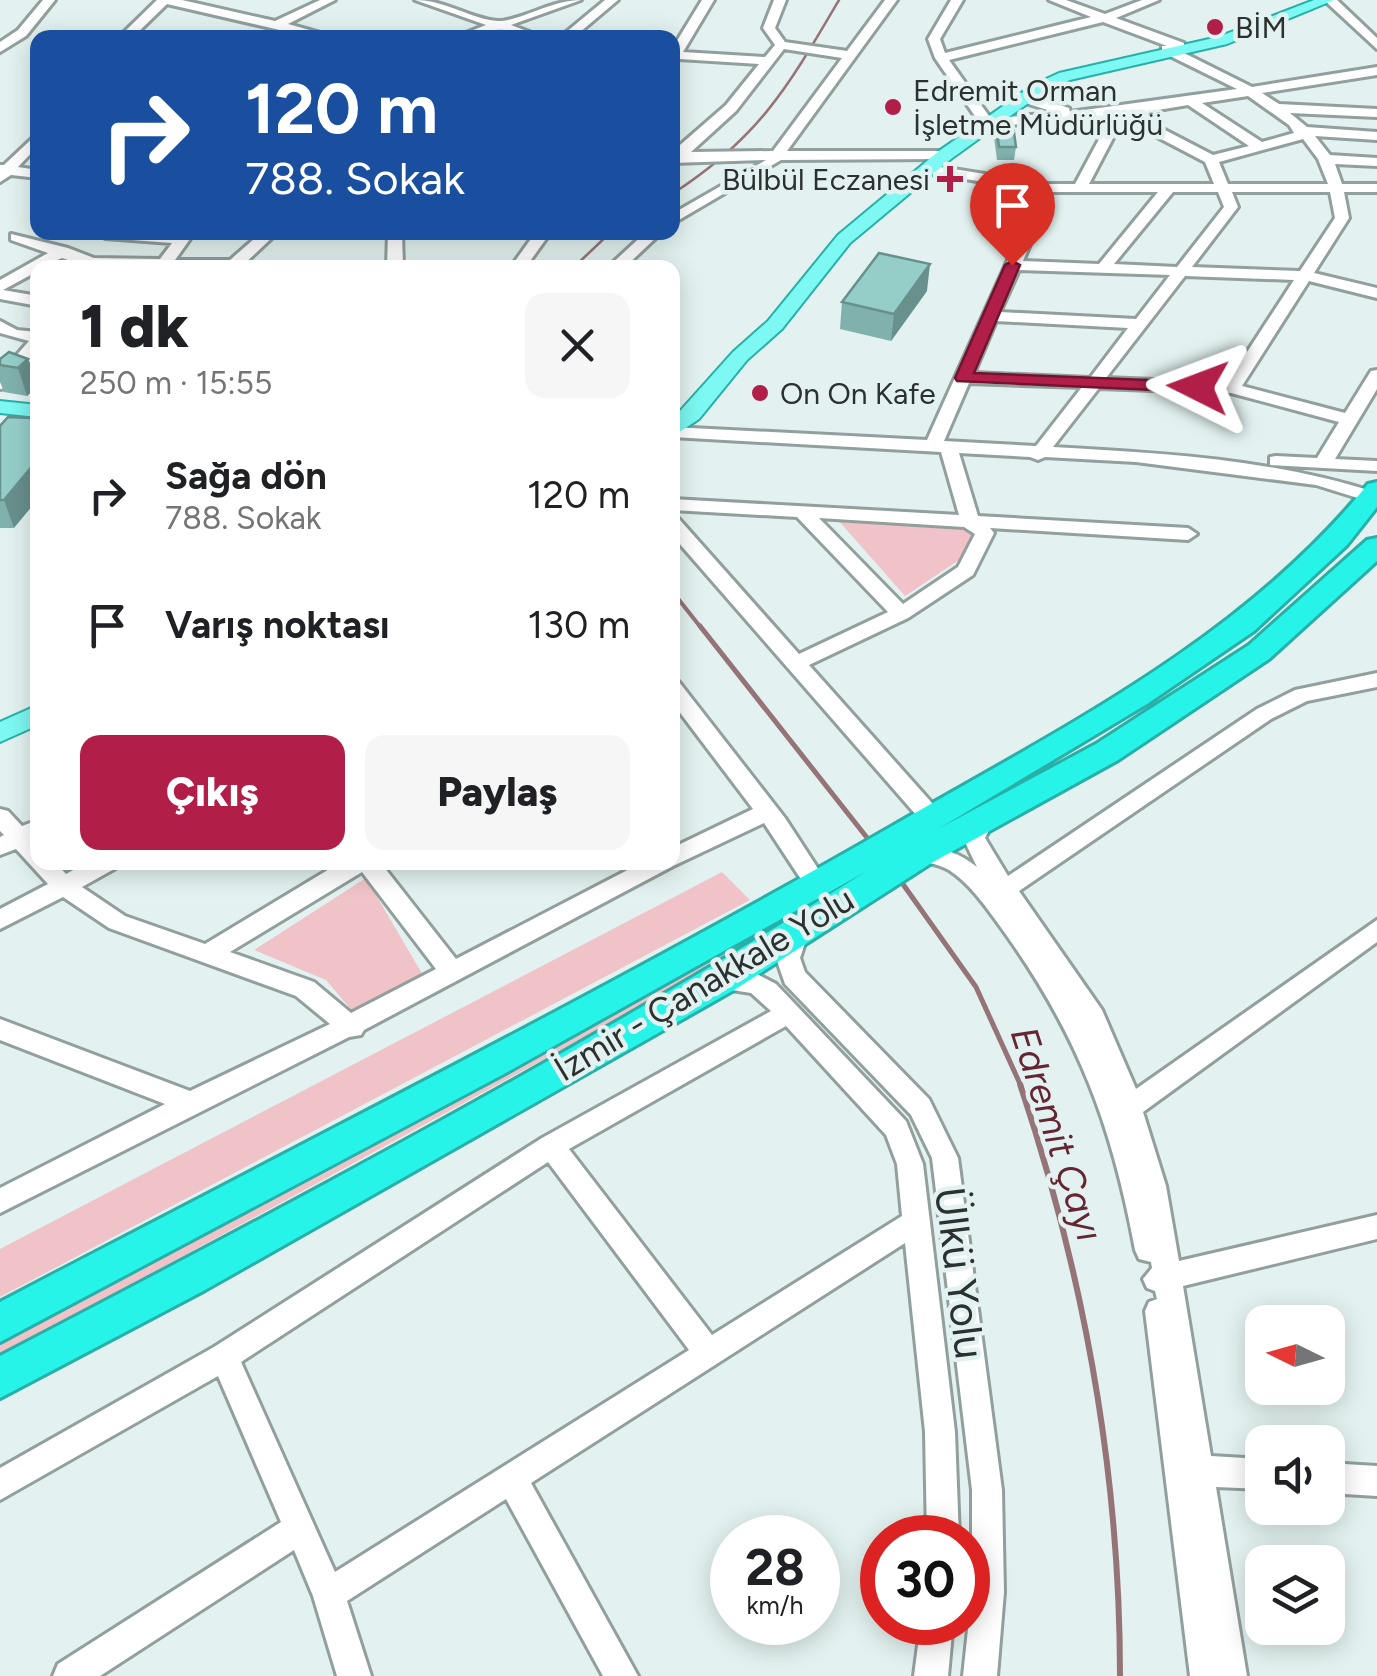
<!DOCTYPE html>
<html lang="tr">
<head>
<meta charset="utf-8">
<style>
	body { margin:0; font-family:Figtree,sans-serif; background:#f6f6f6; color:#202124; height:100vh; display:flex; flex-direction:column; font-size:38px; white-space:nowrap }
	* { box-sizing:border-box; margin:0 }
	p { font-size:32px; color:#757577 }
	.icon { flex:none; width:55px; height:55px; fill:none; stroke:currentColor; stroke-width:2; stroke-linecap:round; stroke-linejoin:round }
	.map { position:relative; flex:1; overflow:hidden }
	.details { position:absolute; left:30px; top:260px; width:650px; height:610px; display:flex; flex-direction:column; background:#fff; border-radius:20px; box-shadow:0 5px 25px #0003 }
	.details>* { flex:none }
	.banner { position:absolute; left:30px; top:30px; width:650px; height:210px; border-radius:20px; box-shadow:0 5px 25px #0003; background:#1a4fa0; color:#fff; overflow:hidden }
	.needle { width:65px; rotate:275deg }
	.fabs { position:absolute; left:1245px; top:1305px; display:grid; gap:20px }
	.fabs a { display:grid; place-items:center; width:100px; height:100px; border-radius:20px; background:#fff; box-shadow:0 5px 25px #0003; font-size:50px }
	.speed { position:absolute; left:710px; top:1515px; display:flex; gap:20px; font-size:50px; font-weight:700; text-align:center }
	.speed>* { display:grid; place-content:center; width:130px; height:130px; border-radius:50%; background:#fff; box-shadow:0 5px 25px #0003; line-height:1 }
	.speed small { font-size:25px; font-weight:400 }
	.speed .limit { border:15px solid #d22; background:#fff; color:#111 }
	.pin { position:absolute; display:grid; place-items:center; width:85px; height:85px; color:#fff; margin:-102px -42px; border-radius:50% 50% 50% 0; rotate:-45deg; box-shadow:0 0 10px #0007 }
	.pin .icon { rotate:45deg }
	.me { position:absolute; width:110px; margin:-55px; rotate:273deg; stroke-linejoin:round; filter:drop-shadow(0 0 8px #0008) }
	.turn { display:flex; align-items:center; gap:35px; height:210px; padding:0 50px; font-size:45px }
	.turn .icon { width:130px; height:130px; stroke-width:2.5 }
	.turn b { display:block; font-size:70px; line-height:85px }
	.round { display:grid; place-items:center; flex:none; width:105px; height:105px; border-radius:20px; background:#f6f6f6 }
	.head { display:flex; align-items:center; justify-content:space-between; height:170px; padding:0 50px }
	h1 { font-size:60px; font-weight:800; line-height:75px }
	.button { display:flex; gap:20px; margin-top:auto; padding:20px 50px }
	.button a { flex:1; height:115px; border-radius:20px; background:#b11f49; color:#fff; font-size:40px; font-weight:800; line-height:115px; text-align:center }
	.button a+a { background:#f6f6f6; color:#202124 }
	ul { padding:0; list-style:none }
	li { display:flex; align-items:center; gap:30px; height:130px; padding:0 50px }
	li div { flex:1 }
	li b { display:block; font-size:38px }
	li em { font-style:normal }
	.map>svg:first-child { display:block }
</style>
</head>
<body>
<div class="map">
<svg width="1377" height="1676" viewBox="0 0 1377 1676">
	<rect width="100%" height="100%" fill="#e3f2f0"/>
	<!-- green -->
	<path fill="#efc3c7" d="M837,519L965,529L974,536L962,558L905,596Z
		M722,872L750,900L0,1297V1249Z
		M366,878L424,977L354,1013L326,980L254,950Z
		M841,888L777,932L0,1356V1343Z"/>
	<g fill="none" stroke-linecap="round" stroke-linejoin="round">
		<!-- stream-far3 -->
		<path stroke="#957478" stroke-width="2.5" d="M672,194C759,138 788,87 839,0
			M573,268L611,232"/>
		<!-- stream-far2 -->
		<path stroke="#957478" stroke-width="4" d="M672,591L702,629"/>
		<!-- stream-far1 -->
		<path stroke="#957478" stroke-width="5" d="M700,626L872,844
			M900,880L976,987L1021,1086"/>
		<!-- stream -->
		<path stroke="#957478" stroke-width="6" d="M1020,1084C1084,1275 1120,1474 1120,1676"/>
		<!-- minor casing -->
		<g stroke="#919f9d" stroke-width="6">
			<path id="minor" d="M43,0H55L26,36L0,52V42L18,30Z
				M157,0H182L275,21L320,0H335L288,24L338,38H314L167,4L132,38H118Z
				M415,0C446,0 473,20 498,21C521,21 551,0 581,0L511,25L545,38C529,38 509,28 495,30C480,33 469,38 453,38L486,25Z
				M605,0H618L573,38H559Z
				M702,0H714L683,52L765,57L775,45L763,28L774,0H786L775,28L785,42L847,51L885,0H897L787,151H945L952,155L945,159L781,160L672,224V214L766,160L672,163V152L726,105L759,64L679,59L672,64V49ZM784,49L842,58L773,151L691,152L736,111Z
				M951,0H963L940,39L945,53L1091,17L1049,0H1066L1105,14L1142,0H1159L1116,18L1184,43V49L1174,48L1252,87L1377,67V75L1262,93L1279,104L1377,109V117L1290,113L1307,127L1377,132V140L1315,136L1330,155L1377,158V166L1335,164L1342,184H1377V192H1344L1349,218L1314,273L1377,288V298L1309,281L1242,386L1345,413L1371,371L1377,370V389L1335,459L1377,461V471L1270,465V457L1276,456L1317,458L1339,422L1231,393L1099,388L1053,447C1161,453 1274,459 1377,493V504L1316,485L1136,462L1045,457L1038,460L1030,457L959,453L978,516L1188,528L1197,534L1188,540L990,528L994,533L973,575L908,618L809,665L940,812L943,818L932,826L924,824L672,535V518L679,519L799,654L888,612L797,517L672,510V499L959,515L941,452L672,437V427L927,440L1039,191L928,173L921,169L928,165L1047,184H1075L1111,117L996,126L979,122L935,58L928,39ZM1103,22L1167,46H1162V52L1237,89L1070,112L1069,108L1015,91L1008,95L1010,98L1057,113L996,118L989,116L949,60ZM1248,96L1289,125L1294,133L1262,142L1202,103ZM1188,105L1249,146L1213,155L1134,114ZM1123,119L1205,162L1214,184H1089ZM1303,139L1318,159L1328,184H1228L1219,162ZM1052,192H1158L1099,264L1023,261ZM1173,192H1218L1224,207L1177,267L1114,264ZM1232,192H1330L1335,218L1300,271L1192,267L1238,207ZM1019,270L1170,275L1136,319L1000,312ZM1185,276L1294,280L1227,383L1106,378ZM996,321L1128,328L1090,378L974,373ZM969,383L1082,387L1036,446L944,441ZM819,518L964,527L975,534L958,567L903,604Z
				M1324,0H1337L1377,38V49Z
				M38,133V146L18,167L38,170V178L11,175L0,182V165H4Z
				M99,232L183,235L190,239L175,260H230L262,232H278L240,268H92L62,258L38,268V271L3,290L38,296V306L0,299V280L48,253L11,240V234L68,248L94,258L160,259L172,243L105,238Z
				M388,232H402L403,268H387Z
				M536,232H551L525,268H510Z
				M646,232H662L624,268H607Z
				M0,321L17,330L38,332V352L6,388L0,389V374L29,341L0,333Z
				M1377,673V687L1307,701L1271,719L1019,891L1102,1010L1136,1089L1377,920V942L1143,1112L1166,1186L1179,1261L1377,1215V1239L1183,1286L1211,1456L1262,1459V1489L1216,1487L1247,1676H1190L1145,1311L1149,1302L1157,1299L1155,1291L1147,1288L1143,1279L1152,1268L1151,1262L1139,1259L1135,1250C1112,1126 1079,1037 1005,933C989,911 972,885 949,870C937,863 926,863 913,859L910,853L921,845C942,847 961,854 977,867L963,838L976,813L984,811L995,819L985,838L1008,876L1257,709L1295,690Z
				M672,680L679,682L785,818L826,881L830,887L826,893H810L764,823L673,866L364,1030L361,1035L349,1037L0,1213V1188L165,1104L0,1040V1019L190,1091L330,1024L296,996L109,928L63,897L0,929V909L48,884L16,849L0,855V837L4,835L0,831V809L8,811L22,826L38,820V838L34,840L38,844V862H55L66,874L88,862H119L116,868L82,887L125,916L205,944L341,862H380L456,959L643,862H672V848L753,809L672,702ZM362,872L436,969L351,1013L314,982L230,952Z
				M798,919L806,922L810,928L800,958L805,972L929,1099L958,1158L1002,1490L1004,1592L997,1676H963L972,1592V1490L932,1158L911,1115L785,984L776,958L790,922Z
				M722,970L757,974L776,984L906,1121L923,1164L955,1432L959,1538H927L925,1432L905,1243L531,1483L638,1676H603L506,1499L347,1601L371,1676H337L313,1596L294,1550L100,1676H53L58,1664L281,1522L218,1376L0,1500V1468L214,1347L542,1138L771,1011L751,993L713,987L710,980L713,973ZM786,1026L886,1135L897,1164L902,1216L712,1335L569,1149ZM548,1162L689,1350L335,1572L241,1362Z
				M1328,1463L1377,1466V1496L1328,1493Z
				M921,1622H953L948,1676H914Z"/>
		</g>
		<!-- major casing -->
		<g stroke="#28b0a8" stroke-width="4">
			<path id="major" d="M1314,0H1334L1227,44L1070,80L1045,91L951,159L850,243L782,329L747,360L699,419L672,437V420L733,352L768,321L838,235L939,151L1033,85L1059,73L1218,37Z
				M0,401L38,405V417L0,413Z
				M38,705V725L0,742V722Z"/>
		</g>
		<!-- highway casing -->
		<g stroke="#28b0a8" stroke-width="6">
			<path id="highway" d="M1377,482V507L1347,545L1254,631L1147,704L938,829L1096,744L1249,645L1367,540L1377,538V561L1269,659L1118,760L933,862L734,990L205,1290L0,1398V1356C293,1203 587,1047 867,871L502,1075L0,1342V1302C299,1145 602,993 894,825C1064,727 1242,639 1368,484Z"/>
		</g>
		<!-- minor -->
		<use href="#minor" fill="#fff" fill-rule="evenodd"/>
		<!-- major -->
		<use href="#major" fill="#7df8f2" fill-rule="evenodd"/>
		<!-- highway -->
		<use href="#highway" fill="#27f4e9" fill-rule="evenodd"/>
	</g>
	<!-- wall -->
	<path fill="#80b1ad" d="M996,125L1016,147L1014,160H997L994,137Z
		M927,291L891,341L840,329L842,302Z
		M0,359H28L37,386L27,396L4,392L0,382Z
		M0,426L14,528H0Z"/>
	<!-- shaded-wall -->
	<path fill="#68908d" d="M930,264L927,291L891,341L894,314Z
		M28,359L37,386L27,396L18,368Z
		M38,459V499L14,528L4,500Z"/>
	<!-- building -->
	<path fill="#95cec9" stroke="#68908d" stroke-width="2.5" d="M996,125H1013L1016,147H999Z
		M879,253L930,264L894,314L842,302Z
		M9,352L28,359L18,368L0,365V359Z
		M38,407V459L4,500H0V426L8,417L30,418Z"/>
	<!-- route -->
	<path fill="#b11f49" stroke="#73142f" stroke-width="2.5" d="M1012,261L1020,265L974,373L1198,382L1207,387L1198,392L957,381L955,378L1005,265Z"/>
	<!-- markers -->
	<g fill="#b11f49" stroke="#e3f2f0" stroke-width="4">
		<circle cx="1215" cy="27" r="10"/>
		<circle cx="893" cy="107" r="10"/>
		<path d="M945 164h10v10h10v10h-10v10h-10v-10h-10v-10h10z"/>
		<circle cx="760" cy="393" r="10"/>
	</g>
	<g text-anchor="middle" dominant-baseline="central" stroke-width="9" stroke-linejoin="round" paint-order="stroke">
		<!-- far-poi labels -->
		<g font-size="30" fill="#2b3130" stroke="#e3f2f0" text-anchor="start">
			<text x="1235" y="27">BİM</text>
			<text x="913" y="90">Edremit Orman<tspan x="913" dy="34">İşletme Müdürlüğü</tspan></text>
			<text x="930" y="179" text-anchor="end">Bülbül Eczanesi</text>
			<text x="780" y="393">On On Kafe</text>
		</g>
		<!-- street labels -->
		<g font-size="35" fill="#2b3130" stroke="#e3f2f0">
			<text transform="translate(704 984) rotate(-31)">İzmir - Çanakkale Yolu</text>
		</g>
		<!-- water labels -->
		<g font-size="38" font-style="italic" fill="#642632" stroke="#e3f2f0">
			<text transform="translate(1057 1134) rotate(72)">Edremit Çayı</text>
		</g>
		<!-- near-street labels -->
		<g font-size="42" fill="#2b3130" stroke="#e3f2f0">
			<text transform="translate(960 1273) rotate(83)">Ülkü Yolu</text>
		</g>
	</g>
</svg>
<div class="fabs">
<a><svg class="needle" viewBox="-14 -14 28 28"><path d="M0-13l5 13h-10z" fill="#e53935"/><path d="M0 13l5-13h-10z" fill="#757577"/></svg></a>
<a><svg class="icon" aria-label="sound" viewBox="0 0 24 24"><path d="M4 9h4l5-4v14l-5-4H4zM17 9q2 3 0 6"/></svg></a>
<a><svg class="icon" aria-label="layers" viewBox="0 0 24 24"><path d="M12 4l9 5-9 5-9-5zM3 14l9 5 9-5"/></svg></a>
</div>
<div class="speed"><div>28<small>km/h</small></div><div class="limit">30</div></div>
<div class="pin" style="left:1012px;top:265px;background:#d93025"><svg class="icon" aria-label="arrive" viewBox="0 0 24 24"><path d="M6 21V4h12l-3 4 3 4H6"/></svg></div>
<svg class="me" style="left:1198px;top:387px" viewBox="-20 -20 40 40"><path d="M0-17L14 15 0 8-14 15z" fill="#b11f49" stroke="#fff" stroke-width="4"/></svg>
<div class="banner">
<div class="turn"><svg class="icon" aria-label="right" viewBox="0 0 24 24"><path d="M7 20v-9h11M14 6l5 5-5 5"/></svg><div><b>120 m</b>788. Sokak</div></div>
</div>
<section class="details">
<div class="head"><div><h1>1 dk</h1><p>250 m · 15:55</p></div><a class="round"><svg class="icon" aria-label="close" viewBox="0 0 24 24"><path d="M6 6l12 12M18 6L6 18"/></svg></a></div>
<ul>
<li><svg class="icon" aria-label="right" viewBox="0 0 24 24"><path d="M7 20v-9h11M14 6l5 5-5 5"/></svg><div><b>Sağa dön</b><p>788. Sokak</p></div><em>120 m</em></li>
<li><svg class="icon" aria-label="arrive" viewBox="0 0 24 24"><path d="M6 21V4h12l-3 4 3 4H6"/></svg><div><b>Varış noktası</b></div><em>130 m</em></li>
</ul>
<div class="button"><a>Çıkış</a><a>Paylaş</a></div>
</section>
</div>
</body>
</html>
